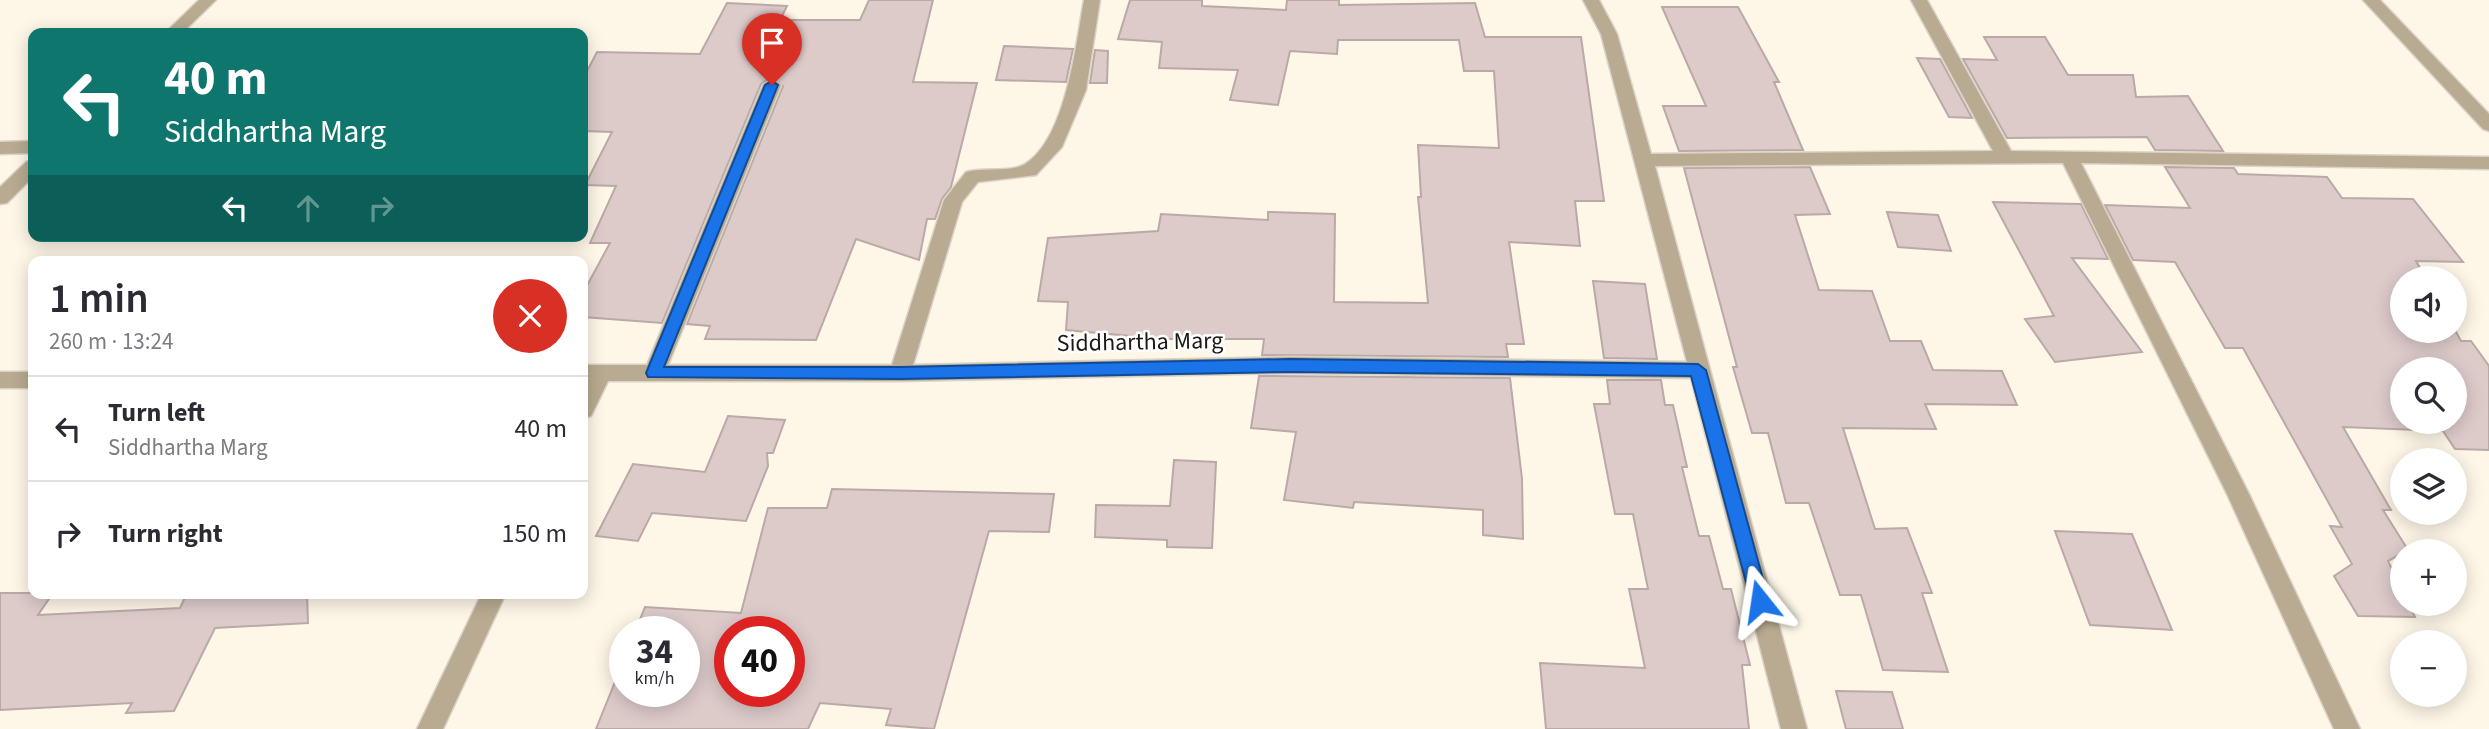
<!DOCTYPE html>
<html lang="en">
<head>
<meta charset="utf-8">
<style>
	body { margin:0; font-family:"Source Sans 3",sans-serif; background:#f7f7f7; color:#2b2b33; height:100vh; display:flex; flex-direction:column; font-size:26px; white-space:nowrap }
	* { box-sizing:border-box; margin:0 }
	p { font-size:23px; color:#7c7c81 }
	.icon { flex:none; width:38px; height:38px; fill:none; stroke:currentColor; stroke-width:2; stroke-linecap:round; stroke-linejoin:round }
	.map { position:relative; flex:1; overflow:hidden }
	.drawer { position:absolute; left:28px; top:256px; width:560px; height:343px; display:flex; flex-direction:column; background:#fff; border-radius:14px; box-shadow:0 4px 18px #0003 }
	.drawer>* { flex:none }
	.top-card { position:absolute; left:28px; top:28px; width:560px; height:214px; border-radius:14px; box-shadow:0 4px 18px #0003; background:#0f766e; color:#fff; overflow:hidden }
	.tools { position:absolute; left:2390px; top:266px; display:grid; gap:14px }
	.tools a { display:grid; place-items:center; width:77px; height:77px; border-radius:50%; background:#fff; box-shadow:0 4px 18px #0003; font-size:35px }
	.speed { position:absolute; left:609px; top:616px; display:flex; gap:14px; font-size:35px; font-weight:700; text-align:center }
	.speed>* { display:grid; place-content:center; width:91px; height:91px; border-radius:50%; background:#fff; box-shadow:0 4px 18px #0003; line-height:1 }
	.speed small { font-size:18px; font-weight:400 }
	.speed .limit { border:10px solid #d22; background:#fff; color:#111 }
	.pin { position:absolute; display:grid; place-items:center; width:60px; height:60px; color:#fff; margin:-72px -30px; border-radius:50% 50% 50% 0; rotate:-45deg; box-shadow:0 0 7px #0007 }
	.pin .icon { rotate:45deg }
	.me { position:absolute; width:77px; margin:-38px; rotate:345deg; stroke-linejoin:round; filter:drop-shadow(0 0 5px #0008) }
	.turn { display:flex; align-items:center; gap:24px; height:147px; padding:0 21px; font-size:32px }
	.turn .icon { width:91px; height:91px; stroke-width:2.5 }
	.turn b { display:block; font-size:49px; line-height:60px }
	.lanes { display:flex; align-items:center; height:66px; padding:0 21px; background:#0003; justify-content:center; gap:35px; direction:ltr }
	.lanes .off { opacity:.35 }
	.round { display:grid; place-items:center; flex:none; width:74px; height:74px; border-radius:37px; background:#f7f7f7 }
	.summary { display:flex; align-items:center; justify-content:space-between; height:119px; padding:0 21px }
	h1 { font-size:42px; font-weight:600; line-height:52px }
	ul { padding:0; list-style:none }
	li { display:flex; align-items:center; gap:21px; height:105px; padding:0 21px; border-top:2px solid #e1e1e2 }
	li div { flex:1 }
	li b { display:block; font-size:26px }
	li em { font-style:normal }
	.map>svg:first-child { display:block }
</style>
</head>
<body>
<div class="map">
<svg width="2489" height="729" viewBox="0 0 2489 729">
	<rect width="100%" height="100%" fill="#fef7e8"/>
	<!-- building -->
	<path fill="#ddcbca" stroke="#baa9a7" stroke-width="2" fill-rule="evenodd" d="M869,0H933L913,82L977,83L951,187L942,199L935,219H927L919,260L856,239L816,340L705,339L710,326L687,324L783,86L771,77L761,84L662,323L583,317V293L610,243H590L616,186L585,185L612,132L583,131V79L597,52L700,54L727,3L787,6L780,20H860Z
		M1130,0H1202V6L1286,10L1287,0H1339V5L1475,3L1485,37H1581L1604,201H1575L1580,246L1509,242L1524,344H1506L1508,357L1262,355L1264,339H1163L1066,330L1068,302L1038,301L1048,238L1158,231L1161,214L1268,220V212L1335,214L1334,302L1428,303L1418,197H1421L1418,145L1499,148L1494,71H1464L1459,40H1338L1337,54L1290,51L1278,105L1230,100L1238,70L1159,68L1162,42L1118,39Z
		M1662,7H1738L1779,82H1774L1803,150L1679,151L1663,106H1706Z
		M1984,37H2045L2068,75H2133L2136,97L2188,96L2223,151L2155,150L2147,137L2007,138L1963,59L1997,60Z
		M1004,46L1073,49L1066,82L996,80Z
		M1095,50L1108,51L1107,83H1090Z
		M1917,58L1940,59L1972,118L1949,117Z
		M1810,167L1830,214L1795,215L1819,290L1872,291L1890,341H1921L1933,370L2002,371L2017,405L1925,404L1936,429L1843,428L1875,529L1907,528L1932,593H1922L1948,672L1883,670L1861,595H1840L1809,503H1786L1768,433H1752L1733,367H1737L1684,168Z
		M2165,167L2234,168L2238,174L2327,177L2342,198L2413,199L2463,262L2416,261L2426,278H2403V331L2455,330L2461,341H2471L2489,366V450L2455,449L2443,431L2343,427L2391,510H2383L2408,550L2388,561L2403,592V604H2409L2415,617L2358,616L2334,576L2352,564L2330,526L2342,527L2243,348H2225L2175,262L2133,260L2105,205L2190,208ZM2403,369H2455V422H2403Z
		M1993,202L2081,204L2108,259L2072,258L2142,352L2055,362L2025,319L2054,316Z
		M1887,212L1938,215L1951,251L1898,247Z
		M1593,281L1645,284L1657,359L1604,358Z
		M1259,376L1510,378L1522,479L1523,539L1483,535V510L1354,502L1353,508L1284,500L1296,432L1251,428Z
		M1607,380H1661L1665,405H1673L1687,467H1682L1699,536H1709L1723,589H1731L1750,665H1742L1749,729H1546L1540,663L1645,668L1629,589H1648L1633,514H1615L1594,404H1610Z
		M728,416L785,420L773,453H767L768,466L746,521L652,513L638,541L596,536L633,464L705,472Z
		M1174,460L1216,462L1212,548L1167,547V540L1095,537L1096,505L1170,506Z
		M832,489L1054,494L1049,532L989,531L934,729L886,725L891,709L820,703L808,729H596L625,657V691H684V632H635L645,607L741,613L768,508H827ZM730,632H789V691H730Z
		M2055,531L2132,534L2172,630L2090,625Z
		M0,593H53L38,615L180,608L187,593H307L308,623L215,628L174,711L126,713L132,703L0,710Z
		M1836,691L1892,692L1903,729H1846Z"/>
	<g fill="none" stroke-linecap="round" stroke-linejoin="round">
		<!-- minor casing -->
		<g stroke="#dad3c6" stroke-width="3">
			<path id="minor" d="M199,0H216L182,33H165Z
				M1084,0H1100L1086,90L1062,147L1036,175L978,182L962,202L913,365L1290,357L1687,362L1601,34L1583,0H1599L1617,34L1651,154L1993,151L1911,0H1927L2011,151L2489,157V169L2081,163L2249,494L2360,729H2334L2227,494L2063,163L1655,166L1807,729H1781L1691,378L1290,373L900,381H608L591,416L583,418V389L586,381H583V365H647L763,85L772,79L781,85L668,365H892L944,200L966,172C983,167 1011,173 1025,164C1066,139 1076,44 1084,0Z
				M2363,0H2380L2489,114V131L2483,129Z
				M33,141V153L0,154V142Z
				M33,160V177L7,203L0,204V187L26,162Z
				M0,372H33V388H0Z
				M482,593H506L443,729H417Z"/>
		</g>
		<!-- minor -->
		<use href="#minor" fill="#b9ab91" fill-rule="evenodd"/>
	</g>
	<!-- route -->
	<path fill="#1a73e8" stroke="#114b97" stroke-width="2" d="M772,81L778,85L664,367H900L1290,359L1698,364L1706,370L1769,601L1766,606H1753L1751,601L1691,376L1290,372L900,379L648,377L646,373L765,85Z"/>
	<g text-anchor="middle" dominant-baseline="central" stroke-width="5" stroke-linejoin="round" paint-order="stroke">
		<!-- street labels -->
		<g font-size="24" fill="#1b1914" stroke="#fff">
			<text transform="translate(1140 342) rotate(-1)">Siddhartha Marg</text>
		</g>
	</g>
</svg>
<div class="tools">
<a><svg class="icon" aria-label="sound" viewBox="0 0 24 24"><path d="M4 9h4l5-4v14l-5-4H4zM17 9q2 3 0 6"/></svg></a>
<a><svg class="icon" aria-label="search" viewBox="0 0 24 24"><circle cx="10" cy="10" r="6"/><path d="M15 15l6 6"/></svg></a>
<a><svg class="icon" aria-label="layers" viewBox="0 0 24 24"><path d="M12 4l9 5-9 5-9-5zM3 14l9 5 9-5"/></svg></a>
<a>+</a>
<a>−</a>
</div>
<div class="speed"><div>34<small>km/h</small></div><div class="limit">40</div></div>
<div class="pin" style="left:772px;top:85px;background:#d93025"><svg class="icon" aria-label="arrive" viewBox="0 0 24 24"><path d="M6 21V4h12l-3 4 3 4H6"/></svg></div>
<svg class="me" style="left:1760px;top:601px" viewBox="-20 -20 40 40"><path d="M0-17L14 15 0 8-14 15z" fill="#1a73e8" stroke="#fff" stroke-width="4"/></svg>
<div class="top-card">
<div class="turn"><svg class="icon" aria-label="left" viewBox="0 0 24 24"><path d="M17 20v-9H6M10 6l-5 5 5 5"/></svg><div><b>40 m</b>Siddhartha Marg</div></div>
<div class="lanes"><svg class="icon" aria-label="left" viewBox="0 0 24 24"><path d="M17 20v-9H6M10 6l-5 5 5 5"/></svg><svg class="icon off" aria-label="ahead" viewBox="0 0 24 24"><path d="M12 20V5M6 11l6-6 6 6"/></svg><svg class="icon off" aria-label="right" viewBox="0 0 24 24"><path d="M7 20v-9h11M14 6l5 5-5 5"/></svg></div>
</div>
<section class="drawer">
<div class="summary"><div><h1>1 min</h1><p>260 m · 13:24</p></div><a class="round" style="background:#d93025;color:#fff"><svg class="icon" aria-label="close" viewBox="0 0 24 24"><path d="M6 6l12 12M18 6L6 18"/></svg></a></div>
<ul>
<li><svg class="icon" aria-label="left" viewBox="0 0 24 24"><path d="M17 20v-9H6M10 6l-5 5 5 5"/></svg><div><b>Turn left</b><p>Siddhartha Marg</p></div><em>40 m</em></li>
<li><svg class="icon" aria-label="right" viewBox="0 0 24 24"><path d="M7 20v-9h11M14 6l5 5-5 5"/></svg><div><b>Turn right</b></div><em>150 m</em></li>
</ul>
</section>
</div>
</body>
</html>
